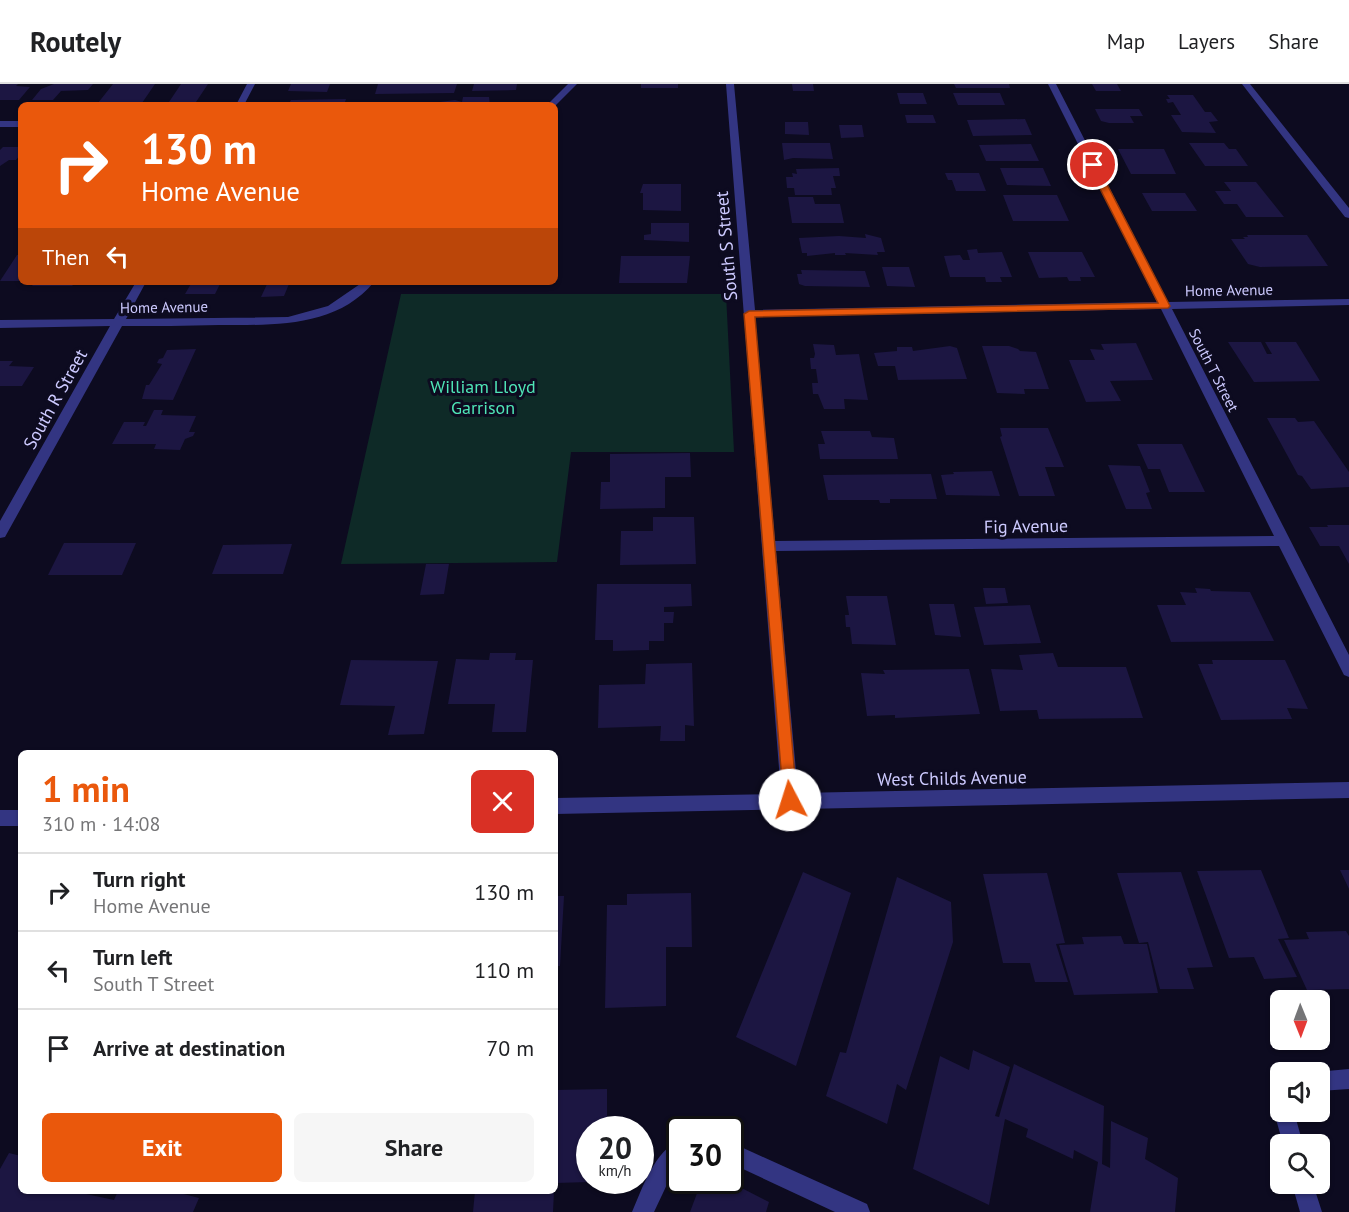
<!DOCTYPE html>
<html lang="en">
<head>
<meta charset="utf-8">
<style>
	body { margin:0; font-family:"PT Sans",sans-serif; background:#f6f6f6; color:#202124; height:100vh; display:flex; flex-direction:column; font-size:22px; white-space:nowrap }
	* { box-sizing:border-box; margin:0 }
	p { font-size:20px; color:#757577 }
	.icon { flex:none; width:33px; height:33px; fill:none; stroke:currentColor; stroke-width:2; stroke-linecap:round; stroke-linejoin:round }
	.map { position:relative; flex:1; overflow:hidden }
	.drawer { position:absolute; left:18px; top:666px; width:540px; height:444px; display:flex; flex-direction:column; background:#fff; border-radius:9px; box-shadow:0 2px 4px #0004 }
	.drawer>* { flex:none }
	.guide { position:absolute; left:18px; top:18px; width:540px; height:183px; border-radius:9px; box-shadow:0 2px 4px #0004; background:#ea580c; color:#fff; overflow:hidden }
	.needle { width:39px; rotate:179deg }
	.fabs { position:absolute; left:1270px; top:906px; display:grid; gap:12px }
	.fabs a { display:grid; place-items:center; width:60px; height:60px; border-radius:9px; background:#fff; box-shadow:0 2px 4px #0004; font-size:30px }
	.speed { position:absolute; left:576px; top:1032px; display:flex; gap:12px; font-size:30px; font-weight:700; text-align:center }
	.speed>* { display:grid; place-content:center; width:78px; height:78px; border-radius:50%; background:#fff; box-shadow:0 2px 4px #0004; line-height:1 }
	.speed small { font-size:15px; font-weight:400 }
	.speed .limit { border:3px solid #111; border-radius:9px; background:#fff; color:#111 }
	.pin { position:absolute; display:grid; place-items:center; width:51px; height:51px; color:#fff; margin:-26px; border:3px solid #fff; border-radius:50%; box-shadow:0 2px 6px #0007 }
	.me { position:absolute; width:66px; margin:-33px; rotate:355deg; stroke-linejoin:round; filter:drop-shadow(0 0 4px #0008) }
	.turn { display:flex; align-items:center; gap:21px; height:126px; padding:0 24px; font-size:27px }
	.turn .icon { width:78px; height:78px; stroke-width:2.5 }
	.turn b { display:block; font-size:42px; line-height:51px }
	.then { display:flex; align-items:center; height:57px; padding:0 24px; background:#0003; gap:12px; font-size:22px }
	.round { display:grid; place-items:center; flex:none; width:63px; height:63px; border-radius:9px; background:#f6f6f6 }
	.summary { display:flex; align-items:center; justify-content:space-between; height:102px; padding:0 24px }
	h1 { font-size:36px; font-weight:600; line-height:45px; color:#ea580c }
	.cta { display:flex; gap:12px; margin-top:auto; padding:12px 24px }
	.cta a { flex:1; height:69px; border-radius:9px; background:#ea580c; color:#fff; font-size:24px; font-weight:600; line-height:69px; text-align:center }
	.cta a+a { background:#f6f6f6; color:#202124 }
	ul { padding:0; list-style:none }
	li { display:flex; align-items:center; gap:18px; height:78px; padding:0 24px; border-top:2px solid #e0e0e0 }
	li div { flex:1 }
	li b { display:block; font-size:22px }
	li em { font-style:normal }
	header { display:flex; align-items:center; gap:36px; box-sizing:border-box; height:84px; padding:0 30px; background:#fff; border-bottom:2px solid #e0e0e0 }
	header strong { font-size:28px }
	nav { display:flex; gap:33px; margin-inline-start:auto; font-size:21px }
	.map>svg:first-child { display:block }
</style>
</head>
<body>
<header>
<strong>Routely</strong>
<nav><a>Map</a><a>Layers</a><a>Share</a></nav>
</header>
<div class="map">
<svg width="1349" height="1128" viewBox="0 0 1349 1128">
	<rect width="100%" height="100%" fill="#0d0b20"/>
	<!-- green -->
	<path fill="#0e2a27" d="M401,210H726L734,368H571L557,478L341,480Z"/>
	<!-- building -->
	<path fill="#1c1642" d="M0,0H18L16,2L30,3L19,16H0Z
		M54,0H93L88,6L61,7L53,16H32L41,5Z
		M113,0H155L142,19H98Z
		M181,0H208L196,18H169Z
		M291,0H330L327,8L288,7Z
		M378,0H457L454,9L375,10Z
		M474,0H517L516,6L472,7Z
		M641,0H678V4H641Z
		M792,0H813L814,7H793Z
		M954,0H1009L1010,4H956Z
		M1092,0H1117L1121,7H1096Z
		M897,9H923L927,20H900Z
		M953,9H1000L1005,21H958Z
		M1167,11H1193L1205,28H1211L1218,37L1209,38L1216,49L1182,48L1171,31H1181L1173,18L1168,19L1166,15H1170Z
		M463,13H489L490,21H439L440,18L455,16L462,18Z
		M346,15L344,21H288L291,16Z
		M1095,25H1139L1143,32H1130L1134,39H1109L1101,37Z
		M905,31H933L936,39H907Z
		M1025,35L1032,51L973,52L967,36Z
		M785,38H808L809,51L785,50Z
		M839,41H862L864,53L841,54Z
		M782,59H830L833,75L793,74L784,76Z
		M1189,59H1224L1229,65H1236L1248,82H1205Z
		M1031,60L1039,77H986L979,61Z
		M3,63H21V70L16,76H9L0,82V66Z
		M1118,65H1164L1176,90H1131Z
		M839,84L840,92H833L836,104H831L832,111H795L794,104H787L786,93H793L792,89L797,90L796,85Z
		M1000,84H1043L1051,102L1007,101Z
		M945,89H979L986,107H956L952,96H948Z
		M1224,98H1256L1284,133H1246L1237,120H1224L1215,107H1231Z
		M643,100H681V127L643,126V109H640Z
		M1142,109H1185L1197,127H1152Z
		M1003,111H1057L1069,137H1013Z
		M788,113H813L815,120H840L844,139H792Z
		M651,139H689V158L644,156V151L651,150Z
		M865,150L881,154L885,168H877L878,171L845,169L846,171H835V169L807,172V169H802L799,154L839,152L866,154Z
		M1247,151H1307L1328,182L1260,183L1248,180L1231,155H1245L1243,153H1248Z
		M977,165L978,169L1002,168L1012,193H1000L1002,198H986L985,193H950L944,172L960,171L963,176H970L967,166Z
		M1028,168H1082L1095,193H1080L1081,197H1069L1067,193L1039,194Z
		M17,171H21V197H0Z
		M621,172H690L687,199H619Z
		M882,183H909L915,203L887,202Z
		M801,186L865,187L870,203L805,202L799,200L797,190H802Z
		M35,198H76L72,202H32Z
		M192,198H221L215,210H185Z
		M268,198H311L310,200H289L284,212L261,213Z
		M1228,258H1261L1267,270H1272L1265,258H1296L1320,297L1254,298Z
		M1136,259L1153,296L1110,297L1121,317L1086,318L1069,276H1095L1090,265L1104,266L1101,260Z
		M813,260L834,261L836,271L859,270L868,316L844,315L845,325H824L818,310H813L812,299H818L816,285H811L810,274H814L815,270Z
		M950,262L957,264L967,295L898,296L895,282H878L874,269L897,267V263H912L913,267Z
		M982,262H1009L1018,265L1020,267L1036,268L1049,305H1024L1025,310L997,309Z
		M196,265L173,316L142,315L146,301H149L162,280L157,279L159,275L163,274L167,266Z
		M0,277H13L9,282L34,283L22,302H0Z
		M154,326H163L161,331L196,332L189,348H195L193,352L185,355L180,366L154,365L156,360H112L124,338H145L143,342H146Z
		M1267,334H1295L1298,338L1314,337L1349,388V403L1311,405L1302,392L1298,391Z
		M1000,344H1048L1064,383H1045L1055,412H1019L1000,353L1002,352Z
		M821,347H870L872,353L894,354L898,375H820L818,360H825Z
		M1137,360H1182L1205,408H1169L1160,385H1148Z
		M690,369L691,393H665V424L600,425L601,398H610V370Z
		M1108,381L1140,382L1150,408L1146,409L1152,425H1126Z
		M992,387L1000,412L946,411L941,391L954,390L953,388Z
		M931,390L937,415H890V419H880L879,416H828L823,391Z
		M653,433H694L696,480L620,481L621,447H653Z
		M1327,441H1349V480L1339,462H1320L1309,443H1328Z
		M64,459H136L122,491H48Z
		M292,460L283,490H212L223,461Z
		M426,480H449L444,510L420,511Z
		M597,500H691L692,522L664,523V528H674L673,539H664V557H649V566L613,567V556H595Z
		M983,504H1005L1008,519L986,520Z
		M1195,504L1210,505L1211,507L1250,508L1274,557L1171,558L1157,521H1186L1180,508L1197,509Z
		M846,512H887L896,561L852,560L850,543H846L845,531H849Z
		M929,520H954L961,553L935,551Z
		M1030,521L1041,559L984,561L974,523Z
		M490,569H516L515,576H533L526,648H492L495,620H448L456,575L489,576Z
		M1053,569L1058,583H1126L1143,634L1039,635L1037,626L1000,627L991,585L1023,586L1019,571Z
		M351,576L438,577L424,650L388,651L395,622L340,621Z
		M1212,576H1285L1308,625L1287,624L1292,635L1221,636L1198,580H1213Z
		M692,579L694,642L685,641V657H660L661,642L598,644L599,601L645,600L646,580Z
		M969,585L980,630L895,634V631L867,632L861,589L885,590L883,586Z
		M1261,786L1289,854L1278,855L1297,893L1264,895L1254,873L1229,874L1197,787Z
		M1340,786H1349V805Z
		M803,788L851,809L796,982L736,953Z
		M1181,788L1213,883L1187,884L1194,905H1160L1148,858L1139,859L1117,789Z
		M1047,789L1065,859L1056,860L1068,898H1035L1030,879H1003L983,790Z
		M897,793L951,818L953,858L906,1006L897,1000L887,1040L826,1012L840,968L846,969Z
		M691,809L692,863H666V922L605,924L607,821H627V810Z
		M555,812H564L560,882H555Z
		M1346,847L1349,852V905L1307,906L1284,856L1309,855L1306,848Z
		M1121,852L1124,860H1147L1158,909L1074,911L1059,861L1084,860L1082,853Z
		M973,966L1010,983L995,1032L999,1033L1014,980L1104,1022L1102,1080L1110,1084L1111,1037L1148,1054L1145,1075L1178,1094L1175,1128H1090L1098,1078L1074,1066L1073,1075L1026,1053L1028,1045L1005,1035L989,1121L913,1085L940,972L969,986Z
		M607,1005V1046H590V1098L555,1099V1006Z
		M9,1069L21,1072V1107H72L114,1116L118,1107H172L199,1114L193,1128H0V1085Z
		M702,1096H726L769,1118L766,1128H690Z
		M475,1107H554L553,1128H473Z"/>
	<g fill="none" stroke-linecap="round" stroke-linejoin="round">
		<!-- minor -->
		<path fill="#333582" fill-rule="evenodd" d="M247,0H255L244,21H236Z
			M568,0H577L555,22L547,21Z
			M726,0H734L755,226L1157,218L1048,0H1056L1168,218L1349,215V221L1172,225L1349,571V593L1344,591L1279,462L776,467L798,709L1349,698V714L555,730V714L781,710ZM1161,225L1274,452L775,457L755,233Z
			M1242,0H1250L1349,124V134L1345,133Z
			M0,37H21V43H0Z
			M136,198H146L126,235L288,233L328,222L363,198H374C336,244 273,241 219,241C187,242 154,242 122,242L5,453L0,454V437L110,242L0,244V236L114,235Z
			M0,726H21V742H0Z
			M1349,985V1005L1320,1007V988H1316Z
			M1281,1019V1028H1294L1303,1060H1283L1274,1028L1277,1021Z
			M680,1056V1083L671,1092L654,1128H632C642,1105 655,1066 680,1056Z
			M730,1058L867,1120L870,1128H835L730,1079Z
			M1292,1100H1313L1322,1128H1300Z"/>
	</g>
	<!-- route -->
	<path fill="#ea580c" stroke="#983908" stroke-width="1.5" d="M1093,78L1097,81L1170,222L1168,224L755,233L797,716L795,722L790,724L784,722L744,230L749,227L1158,219L1088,81Z"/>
	<g text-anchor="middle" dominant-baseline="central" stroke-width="6" stroke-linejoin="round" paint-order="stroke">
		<!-- far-street labels -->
		<g font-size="15" fill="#cdcaff" stroke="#0d0b20">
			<text transform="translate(1229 206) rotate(-1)">Home Avenue</text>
			<text transform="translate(164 223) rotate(-1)">Home Avenue</text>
			<text transform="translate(1214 286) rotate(63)">South T Street</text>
		</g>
		<!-- street labels -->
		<g font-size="18" fill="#cdcaff" stroke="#0d0b20">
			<text transform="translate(726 162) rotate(-95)">South S Street</text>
			<text transform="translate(55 315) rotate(-61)">South R Street</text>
			<text transform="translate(1026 442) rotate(-1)">Fig Avenue</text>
			<text transform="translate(952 694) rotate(-1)">West Childs Avenue</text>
		</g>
		<!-- park labels -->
		<g font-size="18" fill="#4fe6b7" stroke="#0d0b20">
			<text x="483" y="302">William Lloyd<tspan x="483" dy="21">Garrison</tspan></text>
		</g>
	</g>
</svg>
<div class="fabs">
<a><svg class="needle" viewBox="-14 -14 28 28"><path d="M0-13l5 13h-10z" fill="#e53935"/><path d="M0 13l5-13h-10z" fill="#757577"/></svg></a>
<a><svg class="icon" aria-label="sound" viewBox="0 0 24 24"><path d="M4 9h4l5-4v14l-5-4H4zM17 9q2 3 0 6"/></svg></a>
<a><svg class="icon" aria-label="search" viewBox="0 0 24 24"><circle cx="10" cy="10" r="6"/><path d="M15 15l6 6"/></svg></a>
</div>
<div class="speed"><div>20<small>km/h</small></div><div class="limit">30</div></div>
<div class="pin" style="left:1093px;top:81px;background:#d93025"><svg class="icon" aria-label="arrive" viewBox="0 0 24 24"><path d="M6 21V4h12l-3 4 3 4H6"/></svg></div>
<svg class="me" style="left:790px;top:716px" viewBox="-20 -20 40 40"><circle r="19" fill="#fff"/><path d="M0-13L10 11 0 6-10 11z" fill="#ea580c"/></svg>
<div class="guide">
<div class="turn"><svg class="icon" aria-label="right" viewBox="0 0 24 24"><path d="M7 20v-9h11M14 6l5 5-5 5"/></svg><div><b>130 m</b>Home Avenue</div></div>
<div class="then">Then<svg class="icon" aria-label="left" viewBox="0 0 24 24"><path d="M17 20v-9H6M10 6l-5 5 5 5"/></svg></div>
</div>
<section class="drawer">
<div class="summary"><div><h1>1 min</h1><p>310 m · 14:08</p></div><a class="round" style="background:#d93025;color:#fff"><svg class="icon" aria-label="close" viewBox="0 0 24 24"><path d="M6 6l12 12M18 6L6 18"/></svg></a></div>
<ul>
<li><svg class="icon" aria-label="right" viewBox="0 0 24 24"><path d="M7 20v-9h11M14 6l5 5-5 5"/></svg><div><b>Turn right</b><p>Home Avenue</p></div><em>130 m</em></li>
<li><svg class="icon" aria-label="left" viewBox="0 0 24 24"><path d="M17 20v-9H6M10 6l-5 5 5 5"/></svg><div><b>Turn left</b><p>South T Street</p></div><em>110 m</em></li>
<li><svg class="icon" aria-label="arrive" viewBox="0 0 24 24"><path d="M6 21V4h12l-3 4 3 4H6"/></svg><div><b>Arrive at destination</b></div><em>70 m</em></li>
</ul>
<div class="cta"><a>Exit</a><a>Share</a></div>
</section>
</div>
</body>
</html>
